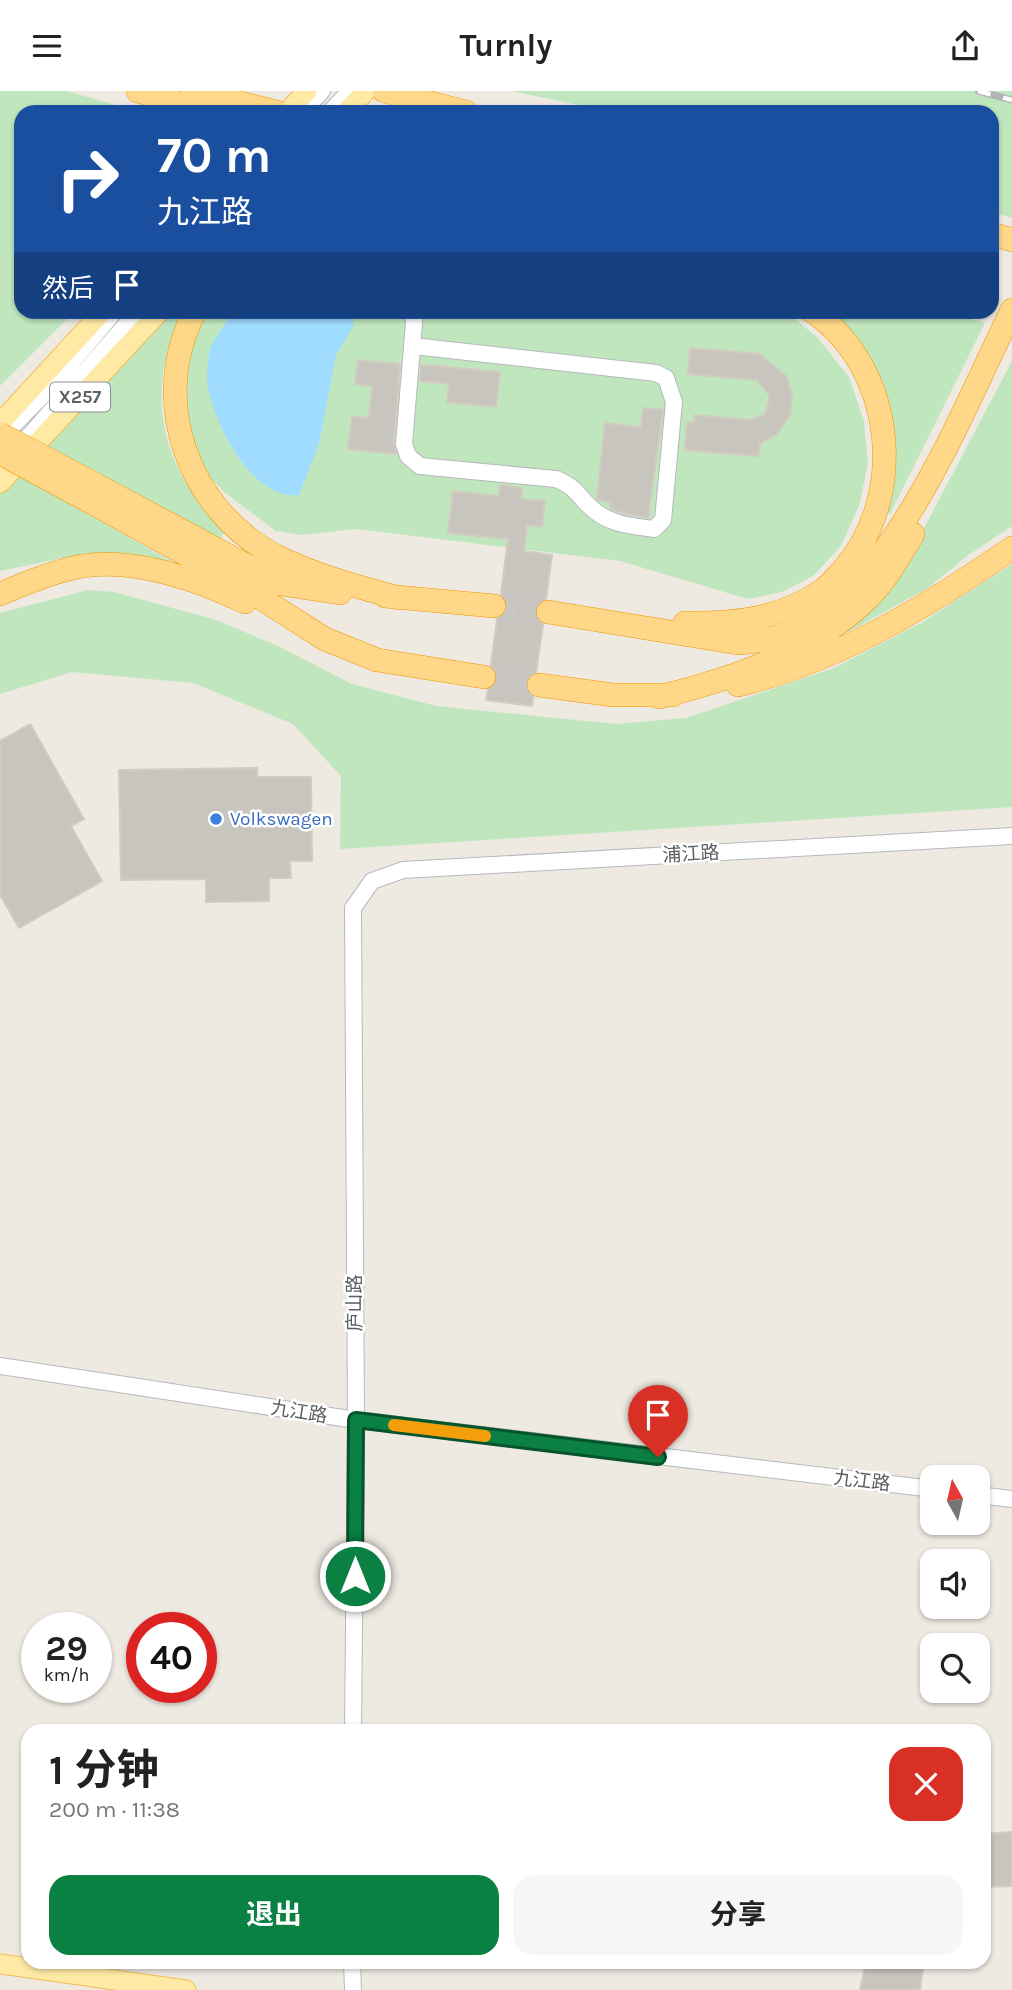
<!DOCTYPE html>
<html lang="zh">
<head>
<meta charset="utf-8">
<style>
	body { margin:0; font-family:Karla,"Noto Sans SC",sans-serif; background:#f6f6f6; color:#222; height:100vh; display:flex; flex-direction:column; font-size:26px; white-space:nowrap }
	* { box-sizing:border-box; margin:0 }
	p { font-size:23px; color:#767676 }
	.icon { flex:none; width:38px; height:38px; fill:none; stroke:currentColor; stroke-width:2; stroke-linecap:round; stroke-linejoin:round }
	.map { position:relative; flex:1; overflow:hidden }
	.panel { position:absolute; left:21px; top:1633px; width:970px; height:245px; display:flex; flex-direction:column; background:#fff; border-radius:21px; box-shadow:0 2px 5px #0004 }
	.panel>* { flex:none }
	.hud { position:absolute; left:14px; top:14px; width:985px; height:214px; border-radius:21px; box-shadow:0 2px 5px #0004; background:#1a4fa0; color:#fff; overflow:hidden }
	.needle { width:46px; rotate:352deg }
	.buttons { position:absolute; left:920px; top:1374px; display:grid; gap:14px }
	.buttons a { display:grid; place-items:center; width:70px; height:70px; border-radius:14px; background:#fff; box-shadow:0 2px 5px #0004; font-size:35px }
	.speed { position:absolute; left:21px; top:1521px; display:flex; gap:14px; font-size:35px; font-weight:700; text-align:center }
	.speed>* { display:grid; place-content:center; width:91px; height:91px; border-radius:50%; background:#fff; box-shadow:0 2px 5px #0004; line-height:1 }
	.speed small { font-size:18px; font-weight:400 }
	.speed .limit { border:10px solid #d22; background:#fff; color:#111 }
	.pin { position:absolute; display:grid; place-items:center; width:60px; height:60px; color:#fff; margin:-72px -30px; border-radius:50% 50% 50% 0; rotate:-45deg; box-shadow:0 0 7px #0007 }
	.pin .icon { rotate:45deg }
	.me { position:absolute; width:77px; margin:-38px; rotate:0deg; stroke-linejoin:round; filter:drop-shadow(0 0 5px #0008) }
	.turn { display:flex; align-items:center; gap:24px; height:147px; padding:0 28px; font-size:32px }
	.turn .icon { width:91px; height:91px; stroke-width:2.5 }
	.turn b { display:block; font-size:49px; line-height:60px }
	.then { display:flex; align-items:center; height:66px; padding:0 28px; background:#0003; gap:14px; font-size:26px }
	.round { display:grid; place-items:center; flex:none; width:74px; height:74px; border-radius:21px; background:#f6f6f6 }
	.overview { display:flex; align-items:center; justify-content:space-between; height:119px; padding:0 28px }
	h1 { font-size:42px; font-weight:700; line-height:52px }
	.button { display:flex; gap:14px; margin-top:auto; padding:14px 28px }
	.button a { flex:1; height:80px; border-radius:21px; background:#0b8043; color:#fff; font-size:28px; font-weight:700; line-height:80px; text-align:center }
	.button a+a { background:#f6f6f6; color:#222 }
	header { display:flex; justify-content:space-between; align-items:center; height:91px; padding:0 28px; background:#fff; font-size:32px; font-weight:700 }
	.map>svg:first-child { display:block }
</style>
</head>
<body>
<header><svg class="icon" aria-label="menu" viewBox="0 0 24 24"><path d="M4 6h16M4 12h16M4 18h16"/></svg>Turnly<svg class="icon" aria-label="share" viewBox="0 0 24 24"><path d="M12 15V3M7 8l5-5 5 5M5 13v7h14v-7"/></svg></header>
<div class="map">
<svg width="1012" height="1899" viewBox="0 0 1012 1899">
	<rect width="100%" height="100%" fill="#eeeae2"/>
	<!-- green -->
	<path fill="#c0e6be" d="M0,0H66L141,21H21V220L74,221L0,295Z
		M511,0H1012V127L992,121V21H614Z
		M169,221H183C156,275 153,330 182,385C193,405 211,423 225,440L219,449L43,355Z
		M204,221H786L817,246L849,286L864,330L868,373L859,415L841,455L813,485L782,501L748,508L620,470L356,438L302,444L276,440L224,401L206,382L186,340L184,265Z
		M826,221H945L985,232L890,423L883,420L894,371Z
		M1012,270V435L967,465L928,497L848,541L843,538L901,481Z
		M18,384L171,470L167,478L119,466L63,467L0,480V403Z
		M1012,473V716L340,758L341,685L293,633L193,592L72,581L0,603V522L88,499L114,501L216,529L278,555L352,593L436,615L616,633L686,627L834,577L921,532Z"/>
	<!-- water -->
	<path fill="#a0dcff" d="M234,220L350,221L354,234L336,264L319,353L299,404C253,410 215,335 208,296C206,286 208,273 209,263C211,249 226,233 234,220Z"/>
	<!-- building -->
	<path fill="#c8c5bf" stroke="#d2cbc0" stroke-width="2" d="M690,257L760,263L786,285L792,303L790,324L777,343L760,352L759,365L685,359L687,331H694L695,324L752,329L765,323L770,305L757,289L688,283Z
		M358,269L400,273L394,352L396,363L348,358L352,325L369,327L372,295L355,293Z
		M427,274L500,281L496,316L447,311L449,293L420,290L421,275Z
		M643,317L663,319L648,427L619,421L610,417V412L597,408L605,332L641,336Z
		M500,394L522,397L521,408L545,410L542,436L527,434L524,460L552,464L546,508L538,512L534,519L535,527L543,534L536,581L528,585L525,591L526,600L533,606L532,615L486,609L488,599L498,588L491,574L497,528L508,517L506,509L501,503L508,448L448,442L453,400L499,405Z
		M30,633L84,728L71,735L102,790L19,837L0,804V650Z
		M257,677V686H311L312,770H290L291,787H269V810L206,811V788L121,789L119,679Z
		M1012,1741V1795L984,1796V1743Z
		M866,1871H924L920,1899H860Z"/>
	<g fill="none" stroke-linecap="round" stroke-linejoin="round">
		<!-- highway-tunnel -->
		<path stroke="#c9c7c2" stroke-width="23" stroke-dasharray="23 11" stroke-linecap="butt" d="M494,515L548,521
			M484,586L539,594"/>
		<!-- minor casing -->
		<g stroke="#b5b9bd" stroke-width="18">
			<path id="minor" d="M303,21L322,0
				M330,21L350,0
				M413,255L656,282L666,287L674,311L663,429L654,438C633,435 612,434 595,420C577,406 580,398 556,388L420,375L408,365L404,353L415,220
				M0,348L50,297L115,220
				M0,377C48,326 91,272 138,220
				M0,1275L356,1329L933,1398
				M978,1404L1012,1408
				M353,1640L356,1329L353,817L372,790L403,779L1012,745
				M352,1871L353,1899"/>
		</g>
		<!-- major casing -->
		<g stroke="#f3bc55" stroke-width="21">
			<path id="major" d="M287,21L307,0
				M346,21L366,0
				M0,332L103,220
				M0,392L160,220
				M0,1873L186,1899"/>
		</g>
		<!-- highway casing -->
		<g stroke="#ef9400" stroke-width="24">
			<path id="highway" d="M138,0L209,21
				M193,0L276,21
				M384,0L466,21
				M992,143L1012,149
				M195,220C148,310 188,420 278,466C317,485 358,496 399,507
				M102,397L281,493L340,502
				M87,409L229,487L325,548L377,569L484,586
				M0,503C26,492 55,480 82,475C136,467 198,489 245,511
				M385,505L494,515
				M548,521L738,552C781,550 820,533 852,502C863,492 872,476 881,464C936,390 972,301 1012,219
				M685,532C735,533 781,528 823,499C830,494 836,486 842,480C908,407 896,277 812,220
				M539,594L613,604H673
				M738,594C838,570 928,515 1012,457
				M659,606C732,588 811,562 866,509C886,490 899,466 913,443"/>
		</g>
		<!-- minor -->
		<use href="#minor" stroke="#fff" stroke-width="16"/>
		<!-- major -->
		<use href="#major" stroke="#ffeaa5" stroke-width="19"/>
		<!-- highway -->
		<use href="#highway" stroke="#fed888" stroke-width="23"/>
		<!-- rail casing -->
		<g stroke="#b3b4b4" stroke-width="7">
			<path id="rail" d="M978,0L1012,9"/>
		</g>
		<!-- rail -->
		<use href="#rail" stroke="#fff" stroke-width="4.5" stroke-dasharray="13" stroke-linecap="butt"/>
		<!-- highway-bridge casing -->
		<g stroke="#ef9400" stroke-width="24" stroke-linecap="butt">
			<path id="highway-bridge" d="M0,343L102,397
				M0,362L87,409"/>
		</g>
		<!-- highway-bridge -->
		<use href="#highway-bridge" stroke="#fed888" stroke-width="23"/>
	</g>
	<g fill="none" stroke-linecap="round" stroke-linejoin="round">
		<!-- route casing -->
		<g stroke="#07532c" stroke-width="18">
			<path id="route" d="M355,1485L356,1329L658,1366"/>
		</g>
		<!-- route -->
		<use href="#route" stroke="#0b8043" stroke-width="12"/>
		<!-- slow -->
		<path stroke="#f59e0b" stroke-width="12" d="M394,1334L485,1345"/>
	</g>
	<!-- markers -->
	<circle fill="#3f7fe0" stroke="#fff" stroke-width="2.5" cx="216" cy="728" r="7"/>
	<g text-anchor="middle" dominant-baseline="central" stroke-width="5" stroke-linejoin="round" paint-order="stroke">
		<!-- shield labels -->
		<rect fill="#fff" stroke="#8c8f92" stroke-width="2" x="50" y="291.5" width="60" height="29" rx="5"/>
		<g font-size="18" font-weight="bold" fill="#5a5f63">
			<text x="80" y="306">X257</text>
		</g>
		<!-- shop labels -->
		<g font-size="19" fill="#366cbe" stroke="#fff" text-anchor="start">
			<text x="230" y="728">Volkswagen</text>
		</g>
		<!-- street labels -->
		<g font-size="19" fill="#5a5f63" stroke="#fff">
			<text transform="translate(691 763) rotate(-3)">浦江路</text>
			<text transform="translate(355 1212) rotate(-90)">庐山路</text>
			<text transform="translate(299 1321) rotate(9)">九江路</text>
			<text transform="translate(862 1390) rotate(7)">九江路</text>
		</g>
	</g>
</svg>
<div class="buttons">
<a><svg class="needle" viewBox="-14 -14 28 28"><path d="M0-13l5 13h-10z" fill="#e53935"/><path d="M0 13l5-13h-10z" fill="#767676"/></svg></a>
<a><svg class="icon" aria-label="sound" viewBox="0 0 24 24"><path d="M4 9h4l5-4v14l-5-4H4zM17 9q2 3 0 6"/></svg></a>
<a><svg class="icon" aria-label="search" viewBox="0 0 24 24"><circle cx="10" cy="10" r="6"/><path d="M15 15l6 6"/></svg></a>
</div>
<div class="speed"><div>29<small>km/h</small></div><div class="limit">40</div></div>
<div class="pin" style="left:658px;top:1366px;background:#d93025"><svg class="icon" aria-label="arrive" viewBox="0 0 24 24"><path d="M6 21V4h12l-3 4 3 4H6"/></svg></div>
<svg class="me" style="left:355px;top:1485px" viewBox="-20 -20 40 40"><circle r="17" fill="#0b8043" stroke="#fff" stroke-width="3"/><path d="M0-11L8 9 0 5-8 9z" fill="#fff"/></svg>
<div class="hud">
<div class="turn"><svg class="icon" aria-label="right" viewBox="0 0 24 24"><path d="M7 20v-9h11M14 6l5 5-5 5"/></svg><div><b>70 m</b>九江路</div></div>
<div class="then">然后<svg class="icon" aria-label="arrive" viewBox="0 0 24 24"><path d="M6 21V4h12l-3 4 3 4H6"/></svg></div>
</div>
<section class="panel">
<div class="overview"><div><h1>1 分钟</h1><p>200 m · 11:38</p></div><a class="round" style="background:#d93025;color:#fff"><svg class="icon" aria-label="close" viewBox="0 0 24 24"><path d="M6 6l12 12M18 6L6 18"/></svg></a></div>
<div class="button"><a>退出</a><a>分享</a></div>
</section>
</div>
</body>
</html>
